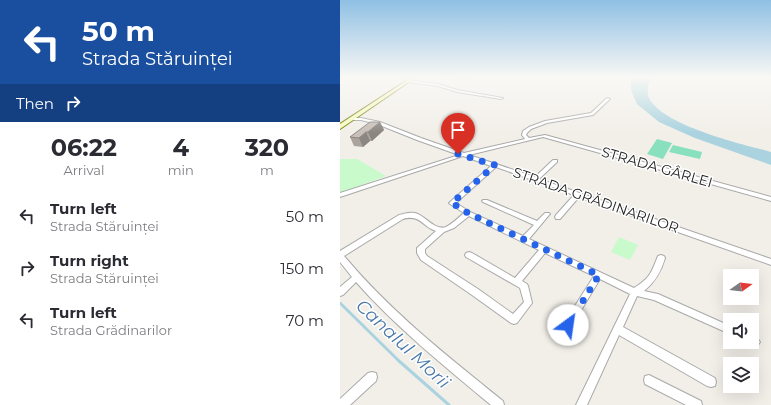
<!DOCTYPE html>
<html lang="en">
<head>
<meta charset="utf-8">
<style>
	body { margin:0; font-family:Montserrat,sans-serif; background:#f7f7f7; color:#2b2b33; height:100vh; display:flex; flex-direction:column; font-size:15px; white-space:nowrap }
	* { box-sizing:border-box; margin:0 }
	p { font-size:13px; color:#7c7c81 }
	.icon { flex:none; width:22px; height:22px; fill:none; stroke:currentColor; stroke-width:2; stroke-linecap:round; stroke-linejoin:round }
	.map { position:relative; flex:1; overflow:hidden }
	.sheet { display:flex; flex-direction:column; background:#fff; width:340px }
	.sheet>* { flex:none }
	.banner { background:#1a4fa0; color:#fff; overflow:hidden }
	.needle { width:26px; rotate:76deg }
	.controls { position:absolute; left:383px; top:269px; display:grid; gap:8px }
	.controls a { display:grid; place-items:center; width:36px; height:36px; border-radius:0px; background:#fff; box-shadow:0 4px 16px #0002; font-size:20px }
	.pin { position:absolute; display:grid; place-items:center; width:34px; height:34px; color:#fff; margin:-41px -17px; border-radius:50% 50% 50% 0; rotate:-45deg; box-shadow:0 0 4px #0007 }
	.pin .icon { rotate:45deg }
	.me { position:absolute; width:44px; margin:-22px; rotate:31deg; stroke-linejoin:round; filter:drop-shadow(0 0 3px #0008) }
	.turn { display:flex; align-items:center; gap:14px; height:84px; padding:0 16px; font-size:18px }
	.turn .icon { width:52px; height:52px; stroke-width:2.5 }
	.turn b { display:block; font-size:28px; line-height:34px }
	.then { display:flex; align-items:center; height:38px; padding:0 16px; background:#0003; gap:8px; font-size:15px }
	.eta { display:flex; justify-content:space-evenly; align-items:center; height:68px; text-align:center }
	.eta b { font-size:24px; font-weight:700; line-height:28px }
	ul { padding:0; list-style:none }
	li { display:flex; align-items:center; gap:12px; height:52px; padding:0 16px }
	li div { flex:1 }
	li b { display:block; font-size:15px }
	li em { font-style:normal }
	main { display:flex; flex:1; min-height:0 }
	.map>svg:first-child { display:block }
</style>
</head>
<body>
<main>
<section class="sheet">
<div class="banner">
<div class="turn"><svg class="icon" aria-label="left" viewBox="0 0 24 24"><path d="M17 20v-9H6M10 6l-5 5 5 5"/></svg><div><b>50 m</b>Strada Stăruinței</div></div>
<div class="then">Then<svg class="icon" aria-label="right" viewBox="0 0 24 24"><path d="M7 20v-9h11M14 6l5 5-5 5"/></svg></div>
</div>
<div class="eta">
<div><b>06:22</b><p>Arrival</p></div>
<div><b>4</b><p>min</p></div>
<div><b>320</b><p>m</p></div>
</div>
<ul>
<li><svg class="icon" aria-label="left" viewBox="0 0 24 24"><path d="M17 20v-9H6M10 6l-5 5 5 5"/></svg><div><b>Turn left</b><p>Strada Stăruinței</p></div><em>50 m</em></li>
<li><svg class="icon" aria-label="right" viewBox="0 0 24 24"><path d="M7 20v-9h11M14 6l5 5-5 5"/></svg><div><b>Turn right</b><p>Strada Stăruinței</p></div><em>150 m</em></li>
<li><svg class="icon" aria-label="left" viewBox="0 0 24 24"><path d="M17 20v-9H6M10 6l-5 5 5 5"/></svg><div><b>Turn left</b><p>Strada Grădinarilor</p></div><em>70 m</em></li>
</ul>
</section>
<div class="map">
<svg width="431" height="405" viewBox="0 0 431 405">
	<rect width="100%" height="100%" fill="#f2efe9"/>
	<!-- park -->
	<path fill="#c8facc" d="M0,159H17L46,176L0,193Z
		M279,237L298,245L290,260L271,252Z"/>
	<!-- pitch -->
	<path fill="#88e0be" d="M317,139L332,143L323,159L307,154Z
		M333,145L362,152L360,159L329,152Z"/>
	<!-- water -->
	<path fill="#aad3df" d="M294,77H311C309,83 306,91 309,98C323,126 402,144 431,152V165L355,138L319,122L297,104L291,90V81Z"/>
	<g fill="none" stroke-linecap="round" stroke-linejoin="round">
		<!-- stream -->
		<path stroke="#aad3df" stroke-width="3" d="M0,303L59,361L109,405"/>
		<!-- minor casing -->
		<g stroke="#a9a9a9" stroke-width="2">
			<path id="minor" d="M68,80L98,84L117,90L163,98L161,99L117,92L98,86L67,82Z
				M267,98L270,99L253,115L207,123L191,129L187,133L186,135L189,138L205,135L431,197V201L203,137L129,155L195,177L213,160H217V162L199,179L431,259V265L239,197L220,219H216L215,217L216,215L234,195L196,181H193L192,180L156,167L116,203L130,212L183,236L194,225L143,202L142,201L143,200H147L197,221L205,213H209L210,214L209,215L189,239L294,288C311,277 311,273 318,256L321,255L324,256L325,258C321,272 315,282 304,291L318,294L390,326V334L314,300L297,296L283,327L375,378L376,382L375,386L371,387L367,386L279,335L247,405H236L290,294L260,279L223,340L220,342L217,340L215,337L217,334L254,276L205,253L182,281L187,284L188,286L192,303L177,323L174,324L171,323L132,295L81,260L77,253V248L96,231C82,227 81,214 63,219L4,256C51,312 106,355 163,401L164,405H151C104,366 57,328 16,282L3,295L0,296V287L12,277L0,262V251L59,215C64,214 69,212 75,213C85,215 94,231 106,227C112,224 118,218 124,213L110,204L109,203L110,202L151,166L123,156L0,197V193L119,155L77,140L37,124L21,120H12L10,119L11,118H21L40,122L81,138L124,153L185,139L182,135L183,131L189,127L205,121L251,113ZM129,216L199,250L175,278L132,253L129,252L126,253L125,255L126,257L180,288L184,302L173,314L138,289L87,256L85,253V249L104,232L114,228Z
				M412,335L418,339L420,342L418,345L415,347L409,343L408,342H412Z
				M32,372L36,373L37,377L36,381L10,405H0V399L28,373Z
				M309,375L361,401L362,405H346L305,384L304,380L305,376Z"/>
		</g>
		<!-- secondary casing -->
		<g stroke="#707d05" stroke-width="2">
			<path id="secondary" d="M72,77H76L0,129V124Z"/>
		</g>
		<!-- minor -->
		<use href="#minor" fill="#fff" fill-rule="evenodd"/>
		<!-- secondary -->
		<use href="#secondary" fill="#f7fabf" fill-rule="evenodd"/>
	</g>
	<!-- wall -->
	<path fill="#aba49e" d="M101,77H133L131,79L101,78Z
		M40,122L44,130L32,141H30L23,147L14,146L10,137Z"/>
	<!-- shaded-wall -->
	<path fill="#8b8681" d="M40,122L44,130L32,141L28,132Z
		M26,132L30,141L23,147L19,138Z"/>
	<!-- building -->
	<path fill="#c7bfb8" stroke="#8b8681" d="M30,122H40L28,132H26L19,138L10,137Z"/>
	<!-- sky -->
	<linearGradient id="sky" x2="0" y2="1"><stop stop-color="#8fc0e4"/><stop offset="0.58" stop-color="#f9f8f5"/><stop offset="1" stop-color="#f9f8f5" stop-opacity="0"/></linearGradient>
	<rect width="431" height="133" fill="url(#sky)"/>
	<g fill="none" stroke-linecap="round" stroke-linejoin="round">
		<!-- route -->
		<path stroke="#2563eb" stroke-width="7" stroke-dasharray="0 12.6" d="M118,154L155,165L112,203L128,213L259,275L228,325"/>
	</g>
	<g text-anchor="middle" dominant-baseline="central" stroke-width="3" stroke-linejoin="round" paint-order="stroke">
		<!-- street labels -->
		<g font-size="14" fill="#222" stroke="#fff">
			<text transform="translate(317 167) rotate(16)">STRADA GÂRLEI</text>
			<text transform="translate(256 200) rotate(19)">STRADA GRĂDINARILOR</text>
		</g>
		<!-- near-water labels -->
		<g font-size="18" font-style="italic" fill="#4a7aab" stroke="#fff">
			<text transform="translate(63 344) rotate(43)">Canalul Morii</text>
		</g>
	</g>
</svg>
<div class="controls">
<a><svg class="needle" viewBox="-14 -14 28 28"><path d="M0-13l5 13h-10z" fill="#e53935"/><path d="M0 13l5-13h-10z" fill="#7c7c81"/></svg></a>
<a><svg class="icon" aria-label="sound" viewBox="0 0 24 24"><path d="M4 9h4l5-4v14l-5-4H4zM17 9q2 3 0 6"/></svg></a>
<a><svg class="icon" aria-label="layers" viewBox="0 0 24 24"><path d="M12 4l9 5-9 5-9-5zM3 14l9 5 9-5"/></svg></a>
</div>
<div class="pin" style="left:118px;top:154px;background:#d93025"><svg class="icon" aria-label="arrive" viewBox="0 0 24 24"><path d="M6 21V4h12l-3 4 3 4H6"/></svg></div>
<svg class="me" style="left:228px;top:325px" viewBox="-20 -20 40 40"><circle r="19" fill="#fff"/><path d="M0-13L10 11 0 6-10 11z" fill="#2563eb"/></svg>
</div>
</main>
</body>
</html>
